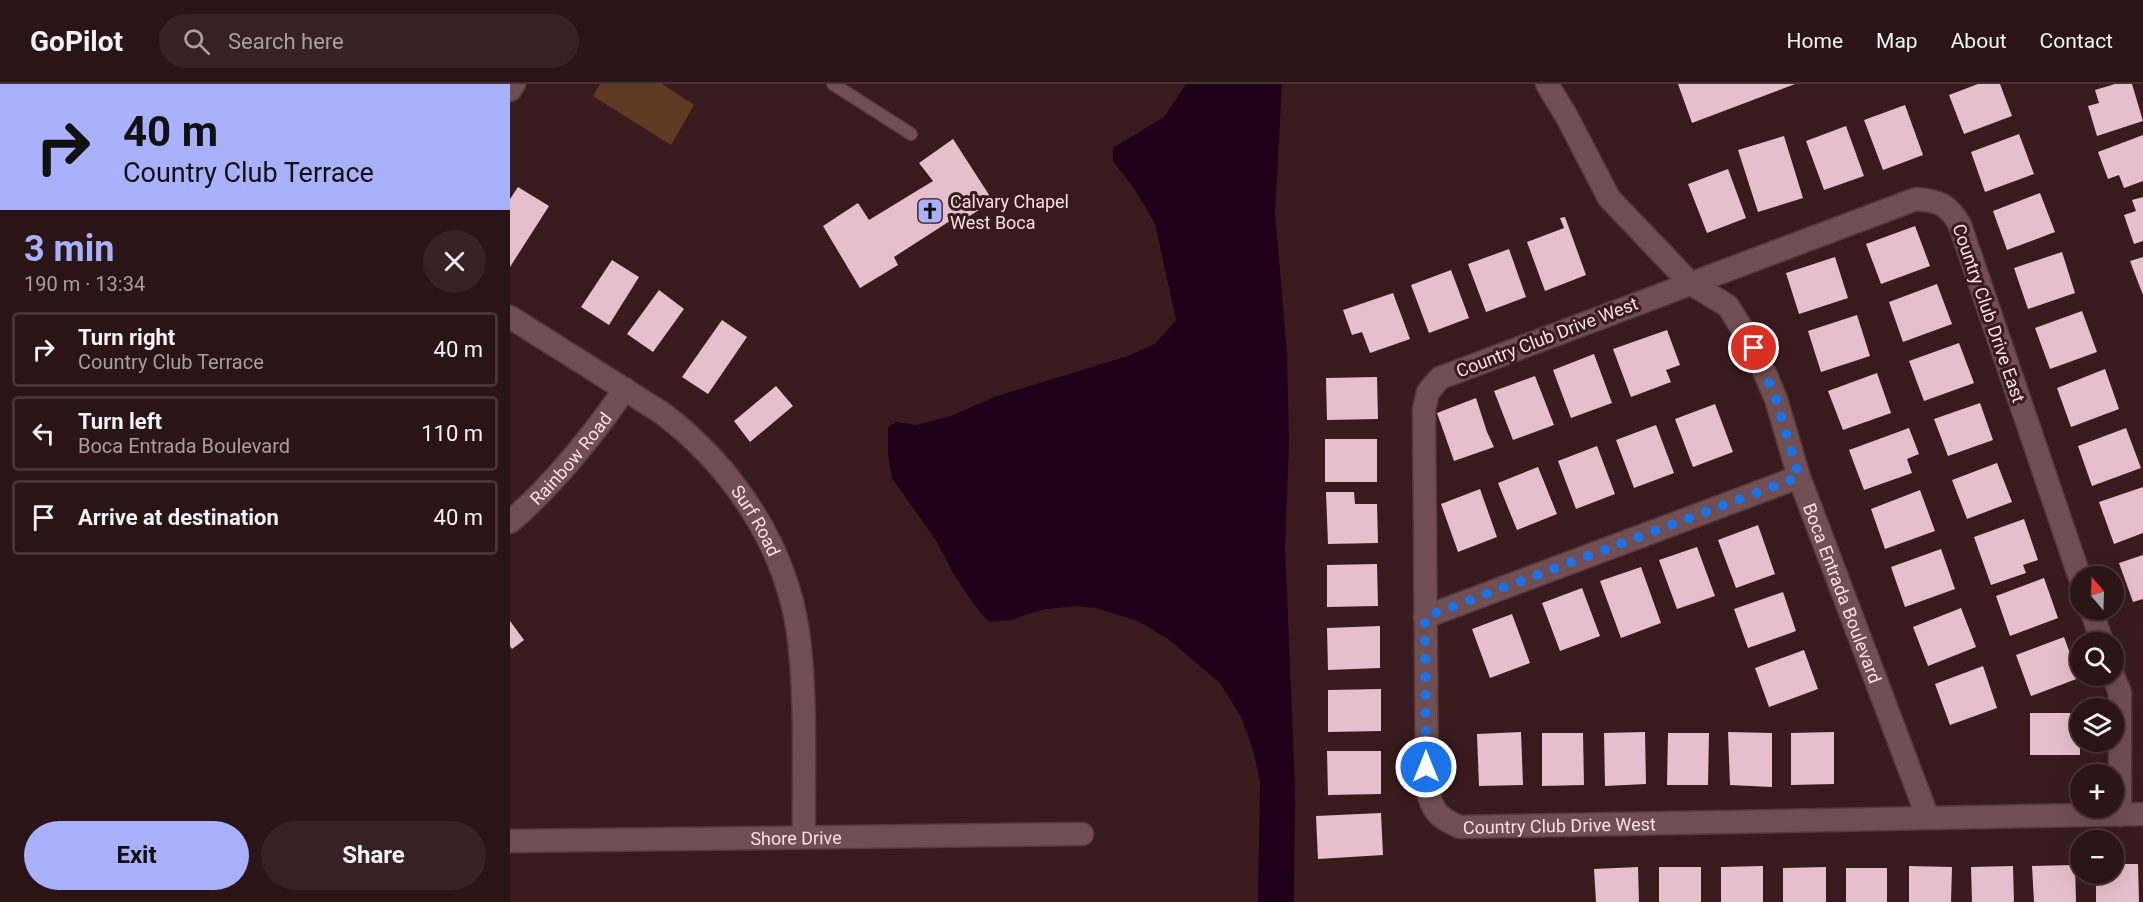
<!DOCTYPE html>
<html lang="en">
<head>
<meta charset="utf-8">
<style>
	body { margin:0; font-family:Roboto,sans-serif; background:#372123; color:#f1f3f6; height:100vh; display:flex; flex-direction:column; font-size:22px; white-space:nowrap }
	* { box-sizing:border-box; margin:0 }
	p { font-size:20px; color:#a69ea1 }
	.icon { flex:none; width:33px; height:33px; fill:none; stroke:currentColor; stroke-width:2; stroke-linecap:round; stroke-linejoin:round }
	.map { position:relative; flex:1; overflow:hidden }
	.panel { display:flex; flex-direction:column; background:#2b1416; width:510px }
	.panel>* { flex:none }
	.top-card { background:#a9b0fc; color:#111; overflow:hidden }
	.needle { width:39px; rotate:341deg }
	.controls { position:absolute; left:1560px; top:482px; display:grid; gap:12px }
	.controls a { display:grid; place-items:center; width:54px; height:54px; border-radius:50%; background:#2b1416; box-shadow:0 6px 24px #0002,0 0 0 2px #473335; font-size:30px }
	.pin { position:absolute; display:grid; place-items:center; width:51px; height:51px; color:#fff; margin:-26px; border:3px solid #fff; border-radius:50%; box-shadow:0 2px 6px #0007 }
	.me { position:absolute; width:66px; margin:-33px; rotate:0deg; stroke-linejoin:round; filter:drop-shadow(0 0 4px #0008) }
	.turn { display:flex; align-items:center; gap:21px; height:126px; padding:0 24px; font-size:27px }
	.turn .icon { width:78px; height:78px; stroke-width:2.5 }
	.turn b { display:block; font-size:42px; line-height:51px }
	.round { display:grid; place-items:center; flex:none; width:63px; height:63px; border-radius:32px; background:#372123 }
	.summary { display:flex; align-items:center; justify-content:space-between; height:102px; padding:0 24px }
	h1 { font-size:36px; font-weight:700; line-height:45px; color:#a9b0fc }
	.button { display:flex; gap:12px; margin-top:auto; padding:12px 24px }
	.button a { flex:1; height:69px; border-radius:36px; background:#a9b0fc; color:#111; font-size:24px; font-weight:700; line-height:69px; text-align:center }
	.button a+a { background:#372123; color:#f1f3f6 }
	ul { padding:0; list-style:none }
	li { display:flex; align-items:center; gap:18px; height:75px; margin:0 12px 9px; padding:0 12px; border:3px solid #473335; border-radius:6px }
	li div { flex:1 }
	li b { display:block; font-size:22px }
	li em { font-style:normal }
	header { display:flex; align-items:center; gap:36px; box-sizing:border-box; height:84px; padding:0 30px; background:#2b1416; border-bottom:2px solid #473335 }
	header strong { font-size:28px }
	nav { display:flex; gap:33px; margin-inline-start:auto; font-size:21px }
	.search { width:420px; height:54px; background:#372123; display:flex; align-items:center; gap:15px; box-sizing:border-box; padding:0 21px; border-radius:33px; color:#a69ea1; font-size:22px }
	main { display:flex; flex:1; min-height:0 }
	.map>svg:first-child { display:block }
</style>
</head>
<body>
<header>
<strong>GoPilot</strong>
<div class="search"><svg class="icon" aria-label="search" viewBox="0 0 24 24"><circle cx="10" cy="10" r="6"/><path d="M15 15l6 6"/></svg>Search here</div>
<nav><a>Home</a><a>Map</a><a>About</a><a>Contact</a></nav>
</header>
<main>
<section class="panel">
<div class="top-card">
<div class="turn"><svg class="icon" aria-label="right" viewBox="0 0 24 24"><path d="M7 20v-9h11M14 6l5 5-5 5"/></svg><div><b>40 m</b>Country Club Terrace</div></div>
</div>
<div class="summary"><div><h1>3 min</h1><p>190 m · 13:34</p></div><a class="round"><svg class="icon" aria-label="close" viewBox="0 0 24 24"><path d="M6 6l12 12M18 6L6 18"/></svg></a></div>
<ul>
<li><svg class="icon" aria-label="right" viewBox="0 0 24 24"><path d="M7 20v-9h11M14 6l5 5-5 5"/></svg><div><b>Turn right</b><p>Country Club Terrace</p></div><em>40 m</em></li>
<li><svg class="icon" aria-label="left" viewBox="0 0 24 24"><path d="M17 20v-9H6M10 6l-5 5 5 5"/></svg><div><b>Turn left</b><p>Boca Entrada Boulevard</p></div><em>110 m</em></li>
<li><svg class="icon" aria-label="arrive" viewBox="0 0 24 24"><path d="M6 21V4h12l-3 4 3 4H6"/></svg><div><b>Arrive at destination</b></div><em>40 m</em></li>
</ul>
<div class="button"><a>Exit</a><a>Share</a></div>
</section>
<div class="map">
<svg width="1633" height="818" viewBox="0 0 1633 818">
	<rect width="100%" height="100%" fill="#391b1e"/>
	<!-- green -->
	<path fill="#603b23" d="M90,0H152L184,21L161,61L83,12Z"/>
	<!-- water -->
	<path fill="#1f0019" d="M676,0H772L765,129L777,270L779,359L775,463L785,701L784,818H748L750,698L743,665L731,633L710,599L658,555L628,537L586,524L564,522L530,526L501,536L480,538L469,527L446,494L425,455L382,394L378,370V343L387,338L406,341L441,332L487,312L615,273L645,260L666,236L645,139L623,103L603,77V64L654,33Z"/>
	<!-- building -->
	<path fill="#e6bfcc" d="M1168,0H1285L1182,39Z
		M1468,0H1490L1502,32L1454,50L1439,11Z
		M1605,0H1622L1633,37L1587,52L1578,22L1589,19L1585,6Z
		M1395,21L1413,71L1373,86L1354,36Z
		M1336,42L1354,92L1314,106L1296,57Z
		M1509,50L1524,90L1475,108L1461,68Z
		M1633,51V97L1614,104L1609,91L1598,95L1588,68Z
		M1274,52L1293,114L1248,128L1228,66Z
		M443,55L483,117L447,140L443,135L384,173L388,181L350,204L313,142L348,119L359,136L423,97L409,79Z
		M1218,85L1236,134L1197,149L1178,100Z
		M8,103L39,122L0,183V115Z
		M1530,109L1545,148L1497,166L1483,127Z
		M1633,113V157L1624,160L1614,131L1626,127L1622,116Z
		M1055,133L1076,191L1035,207L1017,158L1054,144L1050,134Z
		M1405,142L1420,182L1371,200L1356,160Z
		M999,165L1016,213L976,228L958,180Z
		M1552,168L1565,209L1518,225L1504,184Z
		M1325,173L1338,214L1289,230L1276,189Z
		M1633,173V211L1620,177Z
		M102,176L129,193L99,241L71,223Z
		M941,186L959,234L919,249L901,201Z
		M1427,200L1442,240L1393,258L1379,218Z
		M149,206L174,225L143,268L117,250Z
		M883,209L900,255L860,269L852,248L842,251L833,226Z
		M1572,227L1587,268L1540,285L1525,244Z
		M1347,231L1360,272L1311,288L1298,247Z
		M212,236L237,253L198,310L172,293Z
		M1157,246L1170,281L1156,286L1161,298L1121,313L1103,265Z
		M1449,259L1464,299L1414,317L1399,277Z
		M1084,270L1102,319L1061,334L1043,286Z
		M1595,285L1609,325L1561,343L1547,304Z
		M1367,289L1381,329L1333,346L1318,307Z
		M1025,292L1044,341L1003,356L984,307Z
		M867,293L868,335L817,336L816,294Z
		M266,302L283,322L240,358L224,337Z
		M966,314L977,348L984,363L944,377L927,329Z
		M1470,319L1483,356L1438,372L1424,335Z
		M1205,320L1223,368L1183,383L1165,335Z
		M1146,341L1164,389L1124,404L1106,356Z
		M1399,344L1409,370L1397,375L1402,389L1354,406L1339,366Z
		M1616,344L1631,384L1582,402L1568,362Z
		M815,355H867V398H815Z
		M1087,362L1105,410L1066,425L1048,377Z
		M1487,379L1502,418L1457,435L1442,396Z
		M1028,383L1047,430L1007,446L988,399Z
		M1633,403V449L1604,460L1589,418Z
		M970,405L987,453L948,468L931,420Z
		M1410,406L1425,447L1375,465L1361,425Z
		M816,408H844L845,420H867L868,459L818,460Z
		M1514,435L1528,476L1513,481L1516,489L1481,501L1464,453Z
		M1248,441L1265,490L1226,504L1208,456Z
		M1187,463L1205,512L1167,525L1149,476Z
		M1431,465L1445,505L1395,523L1381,483Z
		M1633,471V515L1623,518L1609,479Z
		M867,480L868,522L817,523V481Z
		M1131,483L1151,539L1111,554L1090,497Z
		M1534,494L1548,534L1500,552L1486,512Z
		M1072,504L1090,552L1050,567L1032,519Z
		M1273,508L1286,547L1238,564L1224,525Z
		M1451,524L1466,563L1418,582L1403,543Z
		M1002,530L1020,579L980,594L962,545Z
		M0,537L14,556L2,565L0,562Z
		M870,542V584L818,586L817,544Z
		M1554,553L1569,594L1521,612L1506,571Z
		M1294,566L1308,605L1259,623L1245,584Z
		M1473,582L1487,624L1440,641L1425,600Z
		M871,605V647L818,648V606Z
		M1520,629H1570V671H1520Z
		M1011,648L1013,701L969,702L967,650Z
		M1135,648L1136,700L1095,702L1094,649Z
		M1218,648L1262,649V703L1220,701Z
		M1324,648V700L1281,701V649Z
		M1032,649H1073L1074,701L1032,702Z
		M1158,649H1199L1198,701H1157Z
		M817,667H871V710L818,711Z
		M871,729L873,771L808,775L806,732Z
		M1604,780H1628L1629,818H1586V789H1604Z
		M1565,781L1566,818H1524L1522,782Z
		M1253,782V818H1211V783Z
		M1399,782L1442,783L1441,818H1399Z
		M1503,782L1504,818H1462L1461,783Z
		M1128,783L1129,818H1086L1084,785Z
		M1149,783H1191V818H1149Z
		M1316,783V818H1273V784Z
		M1336,784H1377V818H1336Z"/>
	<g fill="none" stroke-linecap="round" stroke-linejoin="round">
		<!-- service casing -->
		<g stroke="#533a3c" stroke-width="14">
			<path id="service" d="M323,0L401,50"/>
		</g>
		<!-- minor casing -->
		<g stroke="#533a3c" stroke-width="25">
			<g id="minor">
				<path id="s1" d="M1037,0L1057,33L1099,114L1180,199L1218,222L1244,264L1266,315L1289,393L1418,734"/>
				<path d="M0,6L4,0"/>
				<path id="s2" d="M0,233L152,329C222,382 275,460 288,548C297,612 293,687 294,753"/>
				<path id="s3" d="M0,438C45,399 81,354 115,305"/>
				<path id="s4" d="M1570,494L1450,141C1438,120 1429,117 1406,115L930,294L918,308L914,326L917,704C922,727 928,734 950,743L1633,730"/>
				<path d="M1581,525L1592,558"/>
				<path d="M915,533L1289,393"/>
				<path d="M1603,591L1610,609V731"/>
				<path id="s5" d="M0,757L572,750"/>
			</g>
		</g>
		<!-- service -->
		<use href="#service" stroke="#714e51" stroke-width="12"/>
		<!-- minor -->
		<use href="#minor" stroke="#714e51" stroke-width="22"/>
	</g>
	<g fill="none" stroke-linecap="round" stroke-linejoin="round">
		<!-- route -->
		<path stroke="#1a73e8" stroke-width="10" stroke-dasharray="0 18" d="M916,683L915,533L1289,393L1266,315L1244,264"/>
	</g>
	<!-- icons -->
	<defs>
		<g id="church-square" transform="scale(1.35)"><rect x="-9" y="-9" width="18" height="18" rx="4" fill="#a9b0fc" stroke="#391b1e"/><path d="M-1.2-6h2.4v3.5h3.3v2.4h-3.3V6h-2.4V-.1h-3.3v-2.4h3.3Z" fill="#111"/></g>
	</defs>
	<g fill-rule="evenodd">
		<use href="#church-square" x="420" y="127"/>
	</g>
	<g text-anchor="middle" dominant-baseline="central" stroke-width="6" stroke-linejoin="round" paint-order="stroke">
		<!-- poi labels -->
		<g font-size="18" fill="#f7e1e2" stroke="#391b1e" text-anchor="start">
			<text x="440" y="117">Calvary Chapel<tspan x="440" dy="21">West Boca</tspan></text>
		</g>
		<!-- street labels -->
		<g font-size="18" fill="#f7e1e2" stroke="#391b1e">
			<text transform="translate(1479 229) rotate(71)">Country Club Drive East</text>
			<text transform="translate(1037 253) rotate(-21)">Country Club Drive West</text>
			<text stroke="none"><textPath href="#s3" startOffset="88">Rainbow Road</textPath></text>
			<text stroke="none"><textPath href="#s2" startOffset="324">Surf Road</textPath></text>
			<text stroke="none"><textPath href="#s1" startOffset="602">Boca Entrada Boulevard</textPath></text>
			<text stroke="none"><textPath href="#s4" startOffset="1504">Country Club Drive West</textPath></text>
			<text stroke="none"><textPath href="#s5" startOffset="286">Shore Drive</textPath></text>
		</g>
	</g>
</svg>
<div class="controls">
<a><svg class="needle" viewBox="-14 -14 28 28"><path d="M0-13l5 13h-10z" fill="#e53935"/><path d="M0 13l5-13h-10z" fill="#a69ea1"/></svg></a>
<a><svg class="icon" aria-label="search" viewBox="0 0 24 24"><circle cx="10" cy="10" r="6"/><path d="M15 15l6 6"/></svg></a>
<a><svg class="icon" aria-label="layers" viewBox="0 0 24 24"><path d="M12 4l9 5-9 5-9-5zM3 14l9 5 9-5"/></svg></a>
<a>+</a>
<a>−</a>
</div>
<div class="pin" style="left:1244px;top:264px;background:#d93025"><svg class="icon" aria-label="arrive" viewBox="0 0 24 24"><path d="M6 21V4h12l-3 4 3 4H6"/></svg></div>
<svg class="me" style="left:916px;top:683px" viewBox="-20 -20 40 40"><circle r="17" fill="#1a73e8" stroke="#fff" stroke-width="3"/><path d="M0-11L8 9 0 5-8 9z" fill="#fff"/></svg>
</div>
</main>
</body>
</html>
